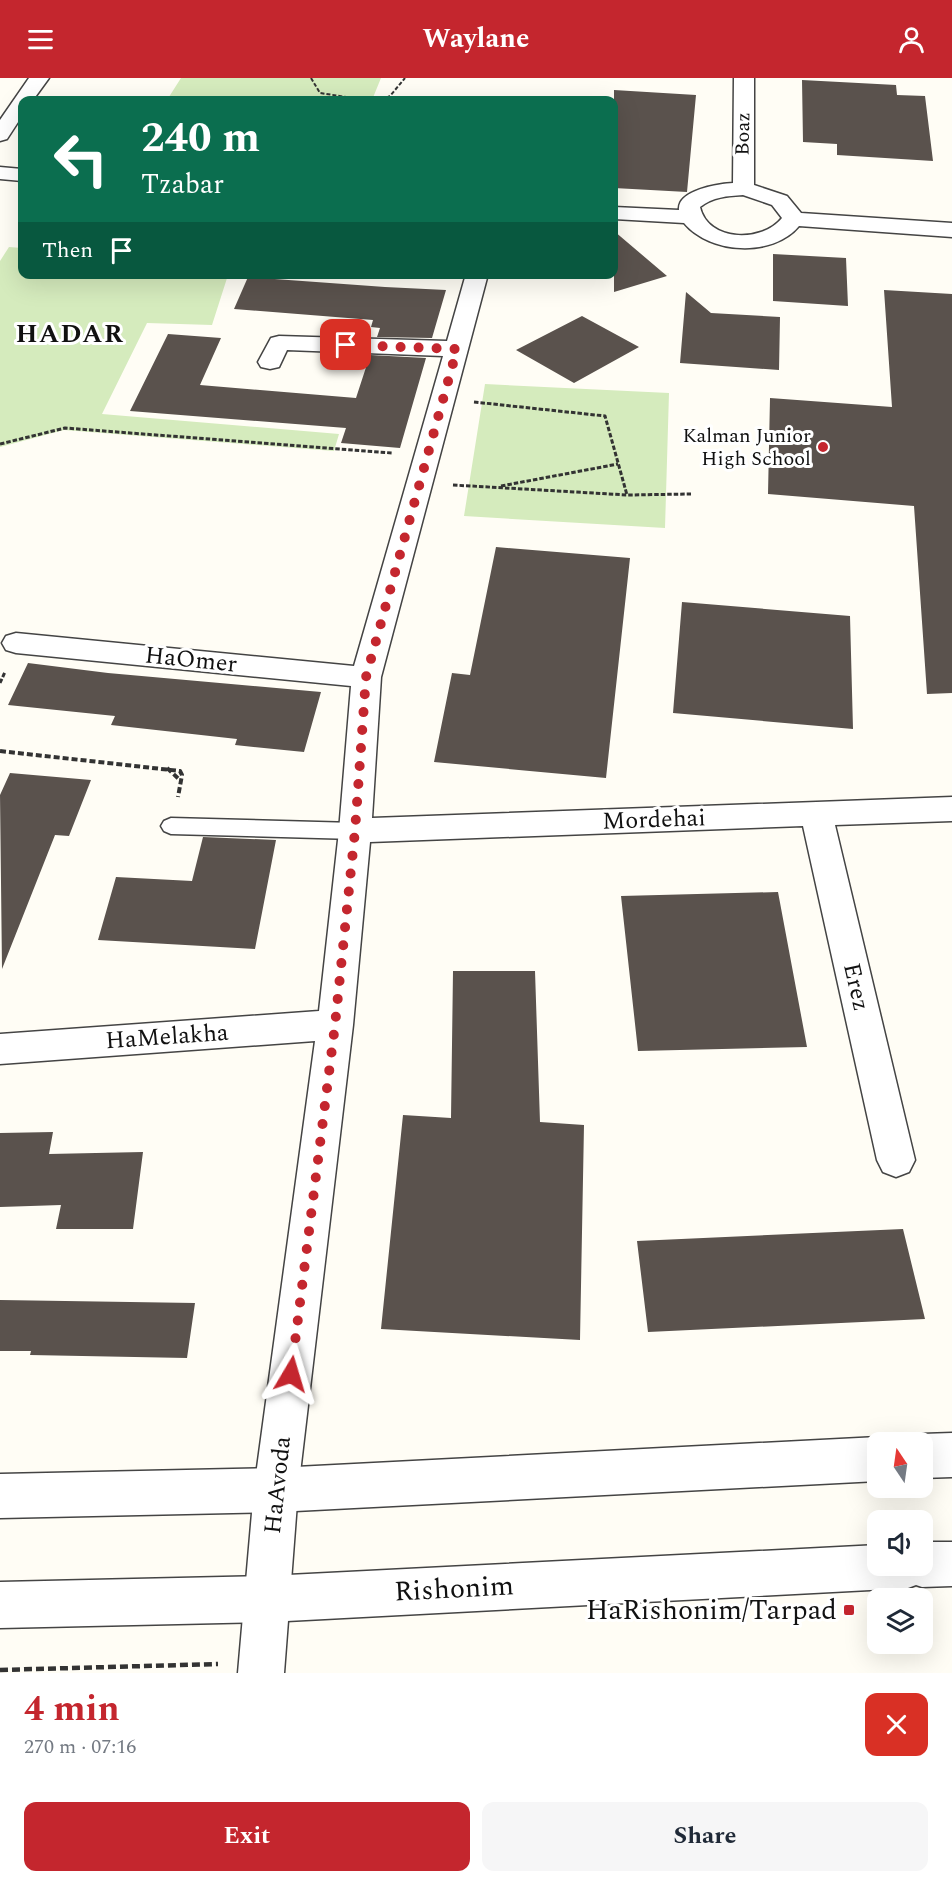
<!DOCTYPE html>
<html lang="en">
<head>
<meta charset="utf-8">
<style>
	body { margin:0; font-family:Spectral,serif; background:#f6f6f7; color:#1f2937; height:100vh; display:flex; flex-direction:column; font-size:22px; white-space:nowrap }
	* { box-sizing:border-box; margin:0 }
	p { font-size:20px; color:#747a83 }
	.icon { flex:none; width:33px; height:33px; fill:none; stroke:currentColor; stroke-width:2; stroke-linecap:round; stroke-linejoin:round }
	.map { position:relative; height:1595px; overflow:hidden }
	.details { display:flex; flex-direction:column; background:#fff; flex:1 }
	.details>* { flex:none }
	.banner { position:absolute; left:18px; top:18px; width:600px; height:183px; border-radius:12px; box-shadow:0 6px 24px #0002; background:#0b6e4f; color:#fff; overflow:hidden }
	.needle { width:39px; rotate:347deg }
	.controls { position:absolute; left:867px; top:1354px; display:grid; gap:12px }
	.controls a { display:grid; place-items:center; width:66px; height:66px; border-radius:12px; background:#fff; box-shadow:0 6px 24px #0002; font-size:30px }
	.pin { position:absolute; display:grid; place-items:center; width:51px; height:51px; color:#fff; margin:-26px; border-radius:12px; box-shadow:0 3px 9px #0006 }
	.me { position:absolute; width:66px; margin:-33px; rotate:7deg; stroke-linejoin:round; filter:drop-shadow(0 0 4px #0008) }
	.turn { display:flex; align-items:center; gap:21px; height:126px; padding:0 24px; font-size:27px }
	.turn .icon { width:78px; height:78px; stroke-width:2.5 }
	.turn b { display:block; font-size:42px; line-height:51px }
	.then { display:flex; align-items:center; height:57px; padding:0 24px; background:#0003; gap:12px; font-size:22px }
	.round { display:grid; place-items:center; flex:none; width:63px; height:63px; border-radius:12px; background:#f6f6f7 }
	.headline { display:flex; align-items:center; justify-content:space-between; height:102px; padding:0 24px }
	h1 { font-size:36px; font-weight:700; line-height:45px; color:#c4262e }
	.button { display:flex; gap:12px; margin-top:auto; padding:12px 24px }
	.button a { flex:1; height:69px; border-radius:12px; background:#c4262e; color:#fff; font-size:24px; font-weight:700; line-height:69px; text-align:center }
	.button a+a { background:#f6f6f7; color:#1f2937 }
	header { display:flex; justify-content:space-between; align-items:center; height:78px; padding:0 24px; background:#c4262e; color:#fff; font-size:27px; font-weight:700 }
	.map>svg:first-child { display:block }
</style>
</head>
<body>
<header><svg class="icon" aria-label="menu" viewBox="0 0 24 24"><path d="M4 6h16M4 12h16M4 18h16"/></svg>Waylane<svg class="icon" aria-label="person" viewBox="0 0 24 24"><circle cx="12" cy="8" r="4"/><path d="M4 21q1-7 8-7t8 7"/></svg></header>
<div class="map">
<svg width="952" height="1595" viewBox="0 0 952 1595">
	<rect width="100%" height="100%" fill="#fffdf5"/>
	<!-- green -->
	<path fill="#d5ebbd" d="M181,0H381L372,22H167Z
		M9,169L22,170V196L228,197L212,247L147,245L102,336L339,356L334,373L64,352L0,369V183Z
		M485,306L669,315L665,450L464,438Z"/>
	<!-- building -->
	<path fill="#5a524d" d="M802,2L896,7L897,17L925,18L933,83L837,77V66L803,64Z
		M614,12L696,17L687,114L614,110Z
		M614,153L667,198L614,214Z
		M773,176L846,180L848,228L773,223Z
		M248,199L385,209L446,212L432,260L377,259L380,250L371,249L373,242L234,231Z
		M884,212L952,216V615L927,616L914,428L768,416L770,320L892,329Z
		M686,214L711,235L780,239L779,292L680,285Z
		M582,238L639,269L574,305L516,272Z
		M168,256L221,260L200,307L356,320L370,277L426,280L400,370L341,365L346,350L130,333Z
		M496,469L630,480L606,700L434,684L452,595L470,597Z
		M682,524L850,538L853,651L673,635Z
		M28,585L108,595L321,614L304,674L235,667L237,661L111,647L115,638L8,627Z
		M10,695L91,702L69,758L55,757L2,891L0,717Z
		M203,759L276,762L255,871L98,862L116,799L192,803Z
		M778,814L807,969L638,973L621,818Z
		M453,893H535L540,1044L584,1047L580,1262L381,1251L403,1037L451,1040Z
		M53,1054L49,1076L143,1074L133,1151H56L61,1127L0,1129V1055Z
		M903,1151L925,1241L648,1254L637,1163Z
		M0,1222L195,1225L187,1280L30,1277L31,1273H0Z"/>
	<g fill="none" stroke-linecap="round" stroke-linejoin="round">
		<!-- service casing -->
		<g stroke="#444" stroke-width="3">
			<path id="service" d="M171,740L355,745L362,748L365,753L362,758L355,761L171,756L164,753L161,748L164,743Z"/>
		</g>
		<!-- minor casing -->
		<g stroke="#444" stroke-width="3">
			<path id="minor" d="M29,0H49L33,22H22V38L7,61L0,63V42Z
				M734,0H754V107L787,118L801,135L952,145V159L799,148C772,180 710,176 684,145L614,141V129L679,132C677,112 718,106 733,105ZM743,117L772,127L782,140C762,165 708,164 700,129C713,119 727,118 743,117Z
				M0,89L22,91V103L0,101Z
				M466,196H488L381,599L372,740L952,719V743L835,747L915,1082L909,1094L896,1099L883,1094L877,1082L803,748L370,764L353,947L298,1412L284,1595H238L254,1412L315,963L0,986V956L319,933L339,753L351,608L16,575L6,572L2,565L6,558L16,555L354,588L443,278L287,272L279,289L270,291L261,289L258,284L271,260L279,258L447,263Z"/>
		</g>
		<!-- tertiary casing -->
		<g stroke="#444" stroke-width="3">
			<path id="tertiary" d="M952,1355V1399L922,1400V1365H906L907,1363L922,1356Z
				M878,1359L891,1365H878V1403L276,1434L0,1440V1396L276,1390Z
				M922,1464H952V1508L922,1509L916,1507L908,1510L268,1544L0,1550V1504L268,1498L878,1467V1488H922Z"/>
		</g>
		<!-- path-far3 -->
		<path stroke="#333" stroke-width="2" stroke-dasharray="4 2" stroke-linecap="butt" d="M311,0L320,15L366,22
			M381,22L390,18L405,0"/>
		<!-- path-far2 -->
		<path stroke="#333" stroke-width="3" stroke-dasharray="4.5 2" stroke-linecap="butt" d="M474,324L605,338L627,417
			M0,366L65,350L392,375
			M453,407L627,417L691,416
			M501,408L618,386
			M0,605L5,594"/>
		<!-- path-far1 -->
		<path stroke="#333" stroke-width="4" stroke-dasharray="6 3" stroke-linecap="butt" d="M0,673L180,693L182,697L178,719
			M167,690L181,703"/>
		<!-- path -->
		<path stroke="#333" stroke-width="4.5" stroke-dasharray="8 4" stroke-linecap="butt" d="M0,1592L218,1586"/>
		<!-- service -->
		<use href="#service" fill="#fff" fill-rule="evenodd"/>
		<!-- minor -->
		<use href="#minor" fill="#fff" fill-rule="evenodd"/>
		<!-- tertiary -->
		<use href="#tertiary" fill="#fff" fill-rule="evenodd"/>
	</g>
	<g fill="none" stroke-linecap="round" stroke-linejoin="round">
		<!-- route -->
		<path stroke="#c4262e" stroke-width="10" stroke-dasharray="0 18" d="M291,1296L335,947L355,753L366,599L457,271L346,267"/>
	</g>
	<!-- markers -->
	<g fill="#c4262e" stroke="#fff" stroke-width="2">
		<circle cx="823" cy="369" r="6"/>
		<rect x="843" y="1526" width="12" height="12" rx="3"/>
	</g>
	<g text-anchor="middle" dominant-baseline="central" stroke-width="6" stroke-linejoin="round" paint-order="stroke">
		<!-- far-street labels -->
		<g font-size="20" fill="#111" stroke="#fff">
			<text transform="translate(743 56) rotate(-89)">Boaz</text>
		</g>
		<!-- far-poi labels -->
		<g font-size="20" fill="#111" stroke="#fff" text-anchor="end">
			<text x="811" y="358">Kalman Junior<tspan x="811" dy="23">High School</tspan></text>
		</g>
		<!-- street labels -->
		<g font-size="24" fill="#111" stroke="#fff">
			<text transform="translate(191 582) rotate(6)">HaOmer</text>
			<text transform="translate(654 742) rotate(-2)">Mordehai</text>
			<text transform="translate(856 909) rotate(77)">Erez</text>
			<text transform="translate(167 959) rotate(-4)">HaMelakha</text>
			<text transform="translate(278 1407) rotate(-84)">HaAvoda</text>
		</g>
		<!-- far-district labels -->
		<g font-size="26" font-weight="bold" letter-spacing="1.5" fill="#111" stroke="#fff">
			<text x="70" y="256">HADAR</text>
		</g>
		<!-- near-street labels -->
		<g font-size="28" fill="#111" stroke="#fff">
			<text transform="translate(454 1511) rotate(-3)">Rishonim</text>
		</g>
		<!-- near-poi labels -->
		<g font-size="28" fill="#111" stroke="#fff" text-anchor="end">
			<text x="837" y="1532">HaRishonim/Tarpad</text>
		</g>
	</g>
</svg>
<div class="controls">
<a><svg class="needle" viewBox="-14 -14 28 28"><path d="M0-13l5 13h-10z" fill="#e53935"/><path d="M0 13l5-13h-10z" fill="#747a83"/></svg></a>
<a><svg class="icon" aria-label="sound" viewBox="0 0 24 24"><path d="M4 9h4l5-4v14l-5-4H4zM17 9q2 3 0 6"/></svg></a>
<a><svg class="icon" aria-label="layers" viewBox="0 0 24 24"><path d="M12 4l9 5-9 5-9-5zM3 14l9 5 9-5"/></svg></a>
</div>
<div class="pin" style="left:346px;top:267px;background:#d93025"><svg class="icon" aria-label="arrive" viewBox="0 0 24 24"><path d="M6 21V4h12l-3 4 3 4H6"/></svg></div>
<svg class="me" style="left:291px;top:1296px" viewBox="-20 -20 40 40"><path d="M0-17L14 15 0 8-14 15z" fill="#c4262e" stroke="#fff" stroke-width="4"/></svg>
<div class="banner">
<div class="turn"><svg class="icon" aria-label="left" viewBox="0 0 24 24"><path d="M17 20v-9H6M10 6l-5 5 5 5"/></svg><div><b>240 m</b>Tzabar</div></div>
<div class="then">Then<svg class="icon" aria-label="arrive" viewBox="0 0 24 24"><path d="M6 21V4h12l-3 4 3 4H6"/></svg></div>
</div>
</div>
<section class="details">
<div class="headline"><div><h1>4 min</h1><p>270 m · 07:16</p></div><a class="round" style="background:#d93025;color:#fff"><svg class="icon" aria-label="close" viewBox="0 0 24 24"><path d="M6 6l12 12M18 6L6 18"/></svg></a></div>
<div class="button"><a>Exit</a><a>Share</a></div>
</section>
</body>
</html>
